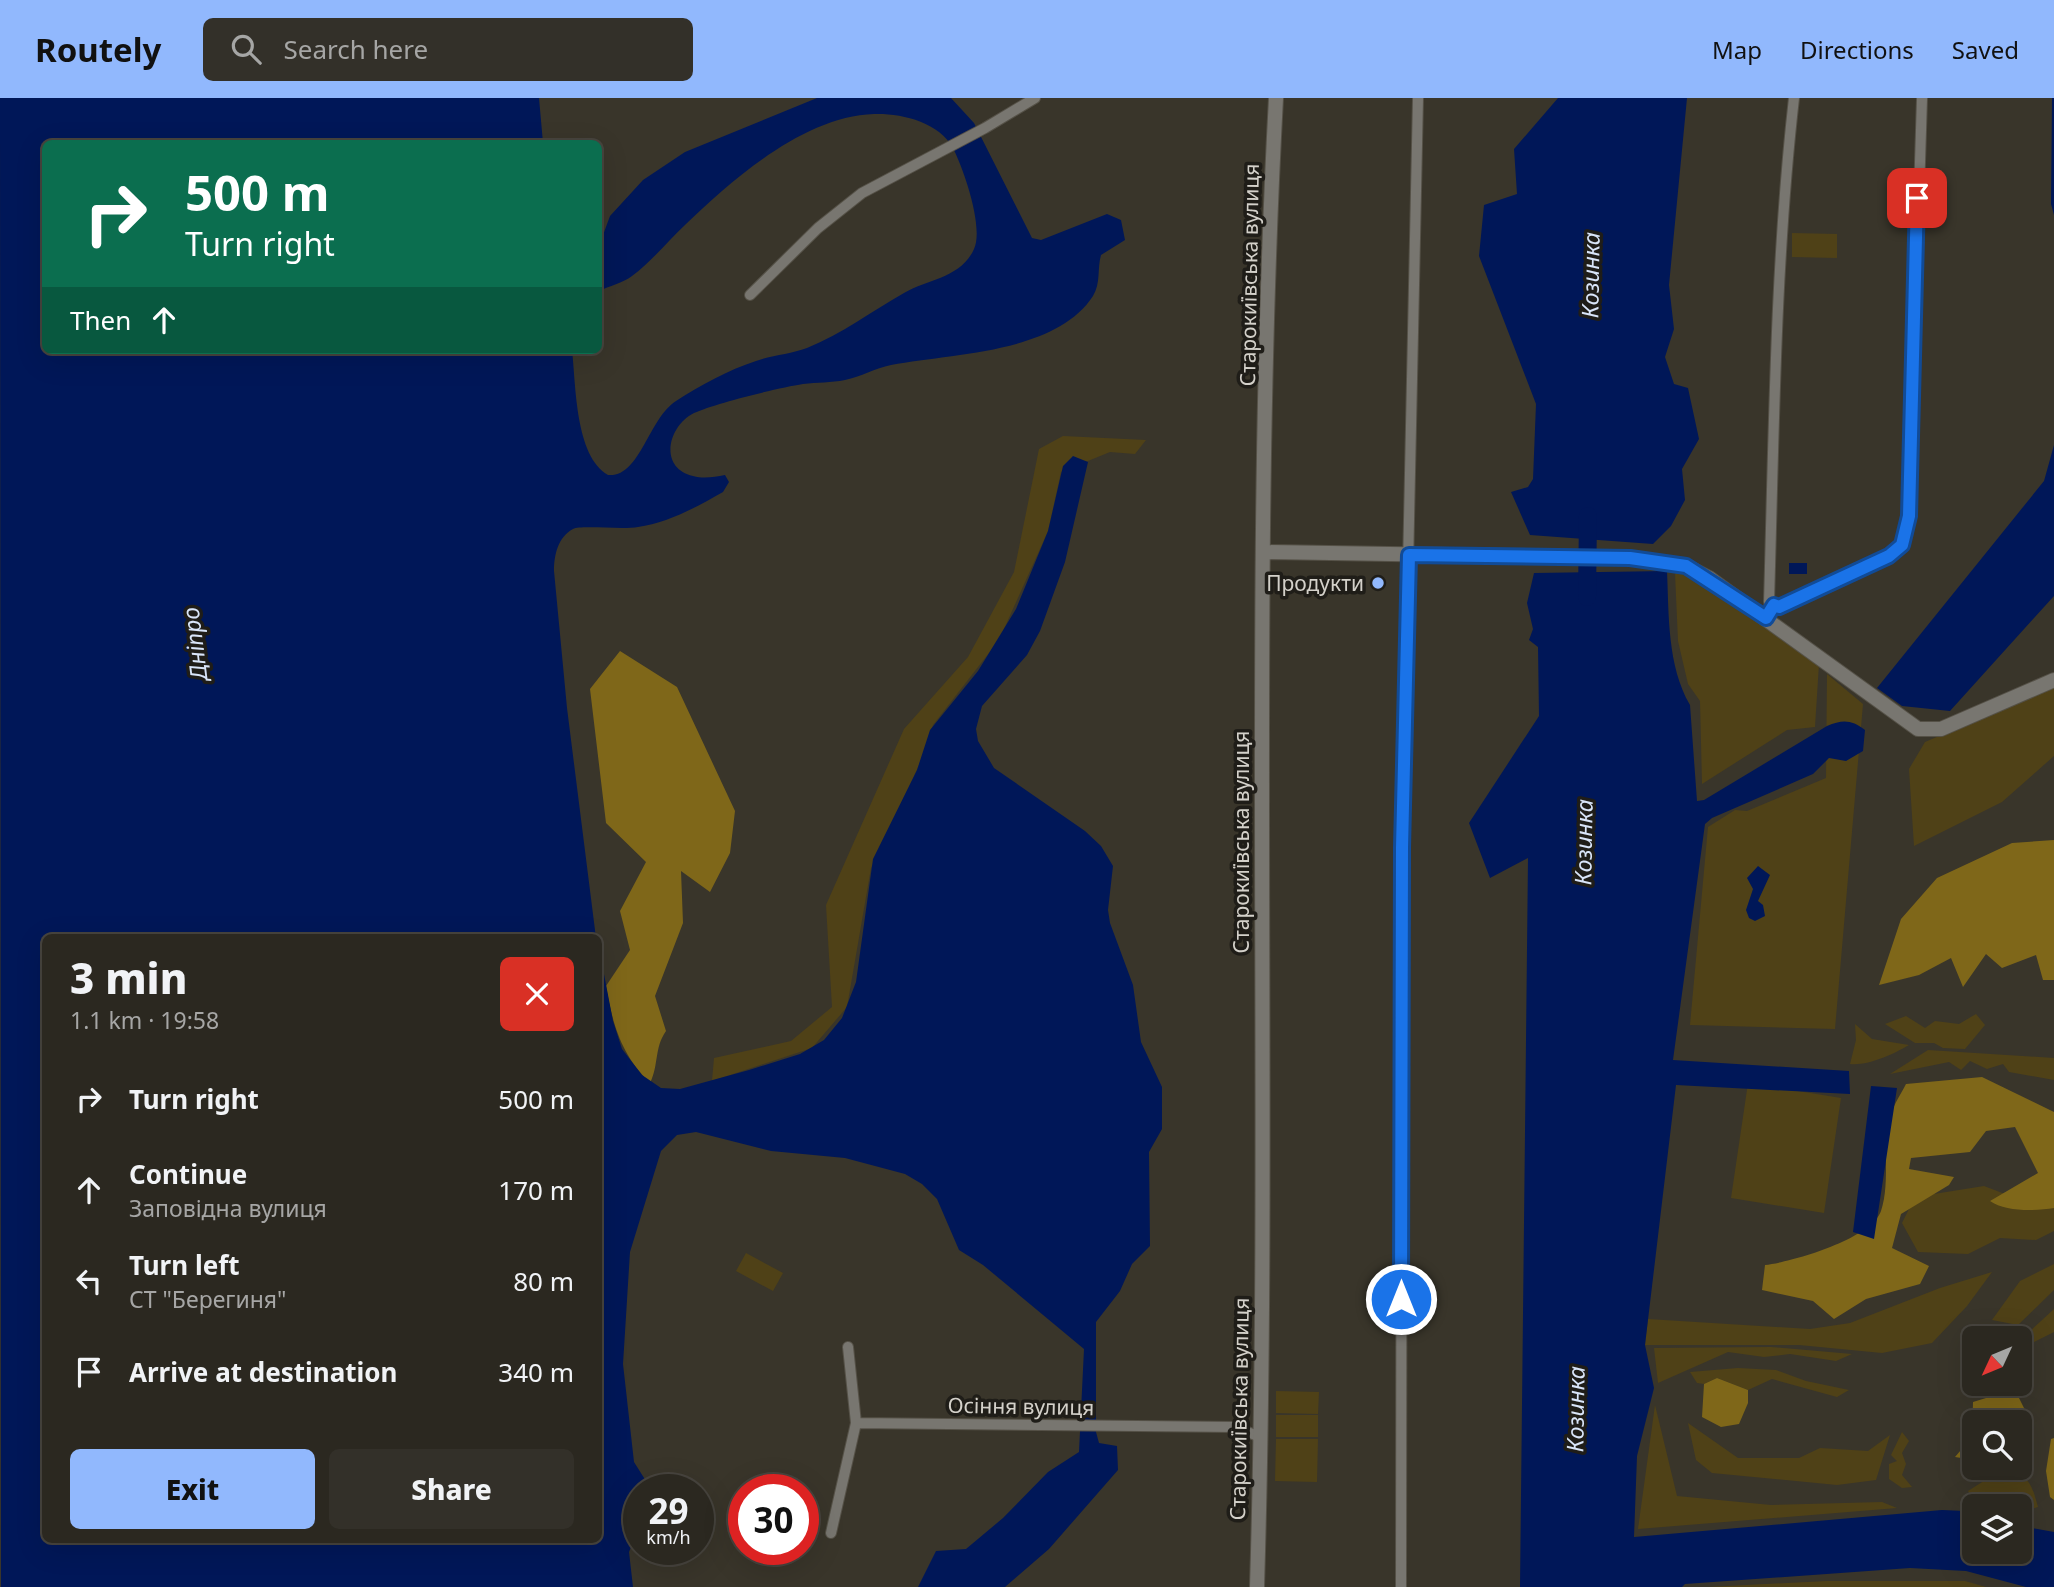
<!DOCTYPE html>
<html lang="en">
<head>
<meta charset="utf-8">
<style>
	body { margin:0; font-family:"Noto Sans",sans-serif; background:#333029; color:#f1f3f6; height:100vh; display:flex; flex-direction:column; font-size:26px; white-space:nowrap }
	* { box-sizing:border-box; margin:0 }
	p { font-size:23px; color:#a6a6a5 }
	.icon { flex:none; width:38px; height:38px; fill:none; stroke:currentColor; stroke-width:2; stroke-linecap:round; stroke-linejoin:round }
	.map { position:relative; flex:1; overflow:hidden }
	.side { position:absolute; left:42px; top:836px; width:560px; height:609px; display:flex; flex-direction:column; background:#2b2820; border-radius:10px; box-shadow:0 7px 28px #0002,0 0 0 2px #47443e }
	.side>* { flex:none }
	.guide { position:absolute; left:42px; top:42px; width:560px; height:214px; border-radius:10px; box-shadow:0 7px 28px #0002,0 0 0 2px #47443e; background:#0b6e4f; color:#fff; overflow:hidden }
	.needle { width:46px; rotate:226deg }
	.controls { position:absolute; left:1962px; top:1228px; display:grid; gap:14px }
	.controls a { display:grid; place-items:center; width:70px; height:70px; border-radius:10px; background:#2b2820; box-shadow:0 7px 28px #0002,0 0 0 2px #47443e; font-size:35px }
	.speed { position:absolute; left:623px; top:1376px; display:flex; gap:14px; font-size:35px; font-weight:700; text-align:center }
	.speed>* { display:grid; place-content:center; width:91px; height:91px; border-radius:50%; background:#2b2820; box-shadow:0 7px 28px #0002,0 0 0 2px #47443e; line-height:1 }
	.speed small { font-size:18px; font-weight:400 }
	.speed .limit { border:10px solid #d22; background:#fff; color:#111 }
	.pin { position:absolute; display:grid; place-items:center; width:60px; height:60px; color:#fff; margin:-30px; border-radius:14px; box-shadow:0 4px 10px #0006 }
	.me { position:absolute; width:77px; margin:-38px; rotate:0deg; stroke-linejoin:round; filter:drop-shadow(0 0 5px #0008) }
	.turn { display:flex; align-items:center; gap:24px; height:147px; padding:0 28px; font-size:32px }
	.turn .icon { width:91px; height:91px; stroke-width:2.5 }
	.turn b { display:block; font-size:49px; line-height:60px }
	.then { display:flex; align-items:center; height:66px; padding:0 28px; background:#0003; gap:14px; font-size:26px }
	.round { display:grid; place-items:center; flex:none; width:74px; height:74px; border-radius:10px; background:#333029 }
	.headline { display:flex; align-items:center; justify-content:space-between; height:119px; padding:0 28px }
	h1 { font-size:42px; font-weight:800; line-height:52px }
	.action { display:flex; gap:14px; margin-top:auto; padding:14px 28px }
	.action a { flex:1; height:80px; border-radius:10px; background:#91b8fd; color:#111; font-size:28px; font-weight:800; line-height:80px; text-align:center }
	.action a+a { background:#333029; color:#f1f3f6 }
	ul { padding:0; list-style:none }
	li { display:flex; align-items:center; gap:21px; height:91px; padding:0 28px }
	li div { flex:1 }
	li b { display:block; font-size:26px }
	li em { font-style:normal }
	header { display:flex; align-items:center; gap:42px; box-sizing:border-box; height:98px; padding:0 35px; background:#91b8fd; color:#111 }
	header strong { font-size:33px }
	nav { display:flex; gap:38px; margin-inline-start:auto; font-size:24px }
	.search { width:490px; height:63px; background:#333029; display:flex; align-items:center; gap:18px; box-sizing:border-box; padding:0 24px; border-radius:10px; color:#a6a6a5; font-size:26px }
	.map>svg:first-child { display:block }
</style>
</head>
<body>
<header>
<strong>Routely</strong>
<div class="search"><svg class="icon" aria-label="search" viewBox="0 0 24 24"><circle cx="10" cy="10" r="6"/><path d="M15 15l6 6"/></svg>Search here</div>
<nav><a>Map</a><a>Directions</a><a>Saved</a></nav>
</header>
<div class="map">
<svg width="2054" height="1489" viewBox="0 0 2054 1489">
	<rect width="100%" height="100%" fill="#39352a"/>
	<!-- green -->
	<path fill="#4f4117" d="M1792,135L1837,136V160L1792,159Z
		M1063,338L1146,342L1135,356L1110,354L1061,374L1048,433L999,542L933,627L921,663L871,770L847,909L812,950L712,983L714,960L791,943L832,909L826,807L904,631L968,559L1014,474L1039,351Z
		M1675,475H1688L1819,566L1815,629L1787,632L1702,686L1700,603L1688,586L1678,543Z
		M1827,576L1863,606L1835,931L1690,927L1708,729L1735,712L1747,713L1826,680Z
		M2054,589V658L2002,704L1914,748L1909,671L1925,644Z
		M1976,916L1985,927L1965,951L1943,950L1934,945H1915L1885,926L1906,918L1925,930L1935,923L1959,926Z
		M1855,926L1872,941L1909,947C1894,956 1868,968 1850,966L1856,942Z
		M1928,952L2054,960V982L2009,974L2003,966L1987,971L1970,963L1961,972L1949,964L1890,976Z
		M1748,985L1841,1000L1824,1115L1731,1100Z
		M1984,1088L2026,1104L2054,1105V1133L2036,1142L2000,1140L1968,1156L1918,1154L1902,1125L1915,1099Z
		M746,1155L783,1175L773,1193L736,1173Z
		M2054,1166V1192L2018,1227L1992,1222L2020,1183Z
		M1992,1174L1967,1208L1932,1245L1882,1255L1799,1247H1645L1648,1221L1810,1231L1850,1225L1940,1190Z
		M2054,1211V1234L2032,1245L2027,1236Z
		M1771,1249L1852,1256L1836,1263L1790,1256L1764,1259L1728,1254L1658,1285L1654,1250Z
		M1738,1270L1776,1272L1806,1283L1849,1292L1837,1299L1772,1281L1748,1292L1717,1280L1704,1286L1697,1285L1690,1274Z
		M1276,1293L1319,1294L1318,1316L1276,1315Z
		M1655,1307L1677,1398L1771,1407L1882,1404L1897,1410L1638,1431Z
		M1276,1317H1318V1339H1276Z
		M1688,1325L1738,1360H1799L1820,1350L1868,1353L1890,1337L1876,1382L1837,1387L1712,1375L1696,1362Z
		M1902,1334L1909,1343L1902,1355L1906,1366L1902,1377L1912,1389L1902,1390L1889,1381V1366L1897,1363L1891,1357Z
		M1276,1341H1318L1317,1384L1275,1383Z
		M2001,1372C2028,1376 2031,1383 2038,1409L2020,1414V1409H1977L1968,1393Z
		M1827,1483H1965L1986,1489H1707Z"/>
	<!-- forest -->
	<path fill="#7f6719" d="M620,553L677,589L735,713L730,755L710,794L681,773L683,825L655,898L666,933C654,950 659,967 650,985C621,956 613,928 606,888L630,852L620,813L646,764L606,725L590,591Z
		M2054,742V882H2043L2036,857L2002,870L1986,856L1963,889L1951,860L1919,877L1879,887L1901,821L1937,780L2012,745Z
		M1982,979L2054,1014V1110C2036,1113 2005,1114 1990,1103L2038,1075L2015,1029L1986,1033L1970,1054L1911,1060L1909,1071L1954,1079L1949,1087L1901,1116L1892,1150L1929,1168L1920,1186L1866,1201L1834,1221L1813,1203L1762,1192L1765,1167C1792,1164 1871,1141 1881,1113C1891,1083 1881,1046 1891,1016C1894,1006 1901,996 1906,986Z
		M1717,1280L1748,1292V1305L1739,1326L1721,1329L1702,1319L1704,1286Z
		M1999,1296L2019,1300L2027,1316L2020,1331V1325H1974V1362L1955,1359L1972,1339L1973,1304Z
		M2054,1340V1402L2050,1399L2046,1373L2051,1341Z"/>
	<!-- water -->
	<path fill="#001758" d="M0,0H539L543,45L46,46V252H572C576,287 575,358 608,377C640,380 648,321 676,303C701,287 728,272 756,263C773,257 791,256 807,250C842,236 872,213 904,195C928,181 961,180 974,151C984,129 964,72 953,50C939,24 901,15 874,16C805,18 734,80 686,126C668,143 652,163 632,178C623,185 609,188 599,193V148L610,118L643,82L685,54L817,0H951L974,25L1032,140L1041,142L1107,116L1121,122L1125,142L1101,157C1097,171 1101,185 1093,198C1055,256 952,255 891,267C875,270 861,279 845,282C831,285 817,284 803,286C778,290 716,305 694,315C668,328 658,370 693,378C704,381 714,379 725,377L729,384L723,394C697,409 667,425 638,429C623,432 581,427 573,431C558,439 554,457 554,473L567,610L596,840H46V1442H598L599,850L613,923L622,951L642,977L661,990L680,991L749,972L800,956L824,942L842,920L856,884L873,761L917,672L930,632L978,573L1016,511L1048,433L1063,368L1073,358L1088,364L1065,464L1040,533L1027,557L982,608L976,631L978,643L994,670L1085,733L1101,748L1113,768L1108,812L1110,825L1133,887L1141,944L1162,989V1031L1149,1054L1150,1148L1132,1166L1120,1193L1096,1224V1334L1099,1345L1117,1348L1118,1372L1049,1451L1005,1489H918L936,1453L966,1451L1003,1420L1048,1374L1079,1354L1084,1251L983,1167L959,1152L937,1101L922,1086L905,1076L845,1060L771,1053L696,1034L677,1037L661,1053L630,1154L623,1266L634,1364L651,1391H639V1429L629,1454L633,1489H1Z
		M1558,0H1687L1669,187L1674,231L1665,259L1674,286L1688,290L1699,341L1682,371L1685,402L1671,428L1653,446L1530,437L1511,394L1528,389L1533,381L1536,306L1479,158L1484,107L1517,96L1514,51Z
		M2052,0H2054V117L2051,106Z
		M2054,347V498L1950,613L1902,608L1877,590L2044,383Z
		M1789,465H1807V476H1789Z
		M1667,473C1669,517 1667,567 1690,607L1697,703L1704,702L1827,628C1843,621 1852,622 1865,632L1863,653L1846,663L1829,660L1813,676L1712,720L1705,726L1673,962L1849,973L1850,996L1676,987L1645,1247L1654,1290L1637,1358L1634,1439L1942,1412L1965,1413L1974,1419V1454H2020V1428L2054,1434V1489H2026L1966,1473L1910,1470L1685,1486L1682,1489H1520L1528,760L1490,780L1469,725L1539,618L1538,549L1529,542L1533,531L1527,505L1534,475Z
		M1758,768L1770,777L1758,803L1763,807L1765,818L1755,823L1749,820L1746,812L1753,791L1747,780Z
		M1871,988L1897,990L1874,1141L1853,1134Z"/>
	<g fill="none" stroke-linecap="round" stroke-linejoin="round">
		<!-- river -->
		<path stroke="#001758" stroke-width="18" d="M1587,499L1588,418"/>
		<!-- minor casing -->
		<g stroke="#555147" stroke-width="12">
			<path id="minor" d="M750,197L818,130L862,95L985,30L1035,0
				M1774,507L1779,509L1889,458L1902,447L1909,418L1922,0
				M1766,521L1774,507L1769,504C1774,336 1775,167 1794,0
				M848,1249L856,1325L1236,1329L1262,1340
				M831,1435L856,1325
				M1401,1489L1402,750L1418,0"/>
		</g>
		<!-- tertiary casing -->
		<g stroke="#555147" stroke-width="16">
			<path id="tertiary" d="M1264,454L1630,460L1686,468L1709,480L1918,631H1941L2054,582
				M1257,1489C1272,993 1249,496 1276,0"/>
		</g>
		<!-- minor -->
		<use href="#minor" stroke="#787670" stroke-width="10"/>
		<!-- tertiary -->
		<use href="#tertiary" stroke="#787670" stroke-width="14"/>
	</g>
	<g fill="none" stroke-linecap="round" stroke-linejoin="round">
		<!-- route casing -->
		<g stroke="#114b97" stroke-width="18">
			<path id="route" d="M1401,1201L1402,750L1409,457L1630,460L1686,468L1766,520L1774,507L1779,509L1889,458L1902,447L1909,418L1917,100"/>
		</g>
		<!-- route -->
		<use href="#route" stroke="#1a73e8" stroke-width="12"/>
	</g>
	<!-- markers -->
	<circle fill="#91b8fd" stroke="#1f1d18" stroke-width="2.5" cx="1378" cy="485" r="7"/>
	<g text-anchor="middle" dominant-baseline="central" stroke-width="7" stroke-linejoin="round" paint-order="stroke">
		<!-- street labels -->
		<g font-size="21" fill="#d4d1ca" stroke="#1f1d18">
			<text transform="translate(1249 177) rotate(-89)">Старокиївська вулиця</text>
			<text transform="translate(1241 744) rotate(-90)">Старокиївська вулиця</text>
			<text transform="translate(1021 1308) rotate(1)">Осіння вулиця</text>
			<text transform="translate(1239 1311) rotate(-89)">Старокиївська вулиця</text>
		</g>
		<!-- poi labels -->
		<g font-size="21" fill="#d4d1ca" stroke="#1f1d18" text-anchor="end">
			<text x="1364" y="485">Продукти</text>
		</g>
		<!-- water labels -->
		<g font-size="23" font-style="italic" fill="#d9e5f9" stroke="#1f1d18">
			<text transform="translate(1590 177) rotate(-89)">Козинка</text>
			<text transform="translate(194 546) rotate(-97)">Дніпро</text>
			<text transform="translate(1583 744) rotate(-89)">Козинка</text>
			<text transform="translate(1575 1311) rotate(-89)">Козинка</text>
		</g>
	</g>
</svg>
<div class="controls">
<a><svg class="needle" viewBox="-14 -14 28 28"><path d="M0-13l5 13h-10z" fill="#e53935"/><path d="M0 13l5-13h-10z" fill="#a6a6a5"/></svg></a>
<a><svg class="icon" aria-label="search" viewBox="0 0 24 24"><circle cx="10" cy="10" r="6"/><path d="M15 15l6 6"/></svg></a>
<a><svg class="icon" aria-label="layers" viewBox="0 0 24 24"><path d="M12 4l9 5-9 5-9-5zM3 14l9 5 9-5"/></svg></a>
</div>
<div class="speed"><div>29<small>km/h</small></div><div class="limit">30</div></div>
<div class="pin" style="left:1917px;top:100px;background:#d93025"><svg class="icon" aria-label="arrive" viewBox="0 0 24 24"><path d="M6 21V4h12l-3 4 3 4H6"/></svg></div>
<svg class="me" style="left:1401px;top:1201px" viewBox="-20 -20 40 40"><circle r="17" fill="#1a73e8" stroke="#fff" stroke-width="3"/><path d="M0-11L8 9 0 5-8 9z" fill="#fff"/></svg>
<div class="guide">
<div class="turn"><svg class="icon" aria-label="right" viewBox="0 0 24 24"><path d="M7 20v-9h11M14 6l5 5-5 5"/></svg><div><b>500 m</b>Turn right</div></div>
<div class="then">Then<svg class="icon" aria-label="ahead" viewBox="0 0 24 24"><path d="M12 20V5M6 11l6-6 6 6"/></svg></div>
</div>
<section class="side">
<div class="headline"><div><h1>3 min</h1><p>1.1 km · 19:58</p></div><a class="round" style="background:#d93025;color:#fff"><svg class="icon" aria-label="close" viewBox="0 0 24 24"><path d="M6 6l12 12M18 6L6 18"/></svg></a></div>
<ul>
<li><svg class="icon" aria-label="right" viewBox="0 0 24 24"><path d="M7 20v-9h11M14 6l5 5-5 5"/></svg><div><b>Turn right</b></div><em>500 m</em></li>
<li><svg class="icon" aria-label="ahead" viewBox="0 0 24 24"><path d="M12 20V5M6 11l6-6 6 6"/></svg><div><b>Continue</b><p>Заповідна вулиця</p></div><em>170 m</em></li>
<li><svg class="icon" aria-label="left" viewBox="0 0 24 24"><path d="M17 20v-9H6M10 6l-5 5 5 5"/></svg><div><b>Turn left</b><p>СТ &quot;Берегиня&quot;</p></div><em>80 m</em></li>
<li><svg class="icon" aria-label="arrive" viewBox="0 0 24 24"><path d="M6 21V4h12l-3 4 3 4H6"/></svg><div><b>Arrive at destination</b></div><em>340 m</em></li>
</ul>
<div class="action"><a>Exit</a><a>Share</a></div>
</section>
</div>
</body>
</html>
